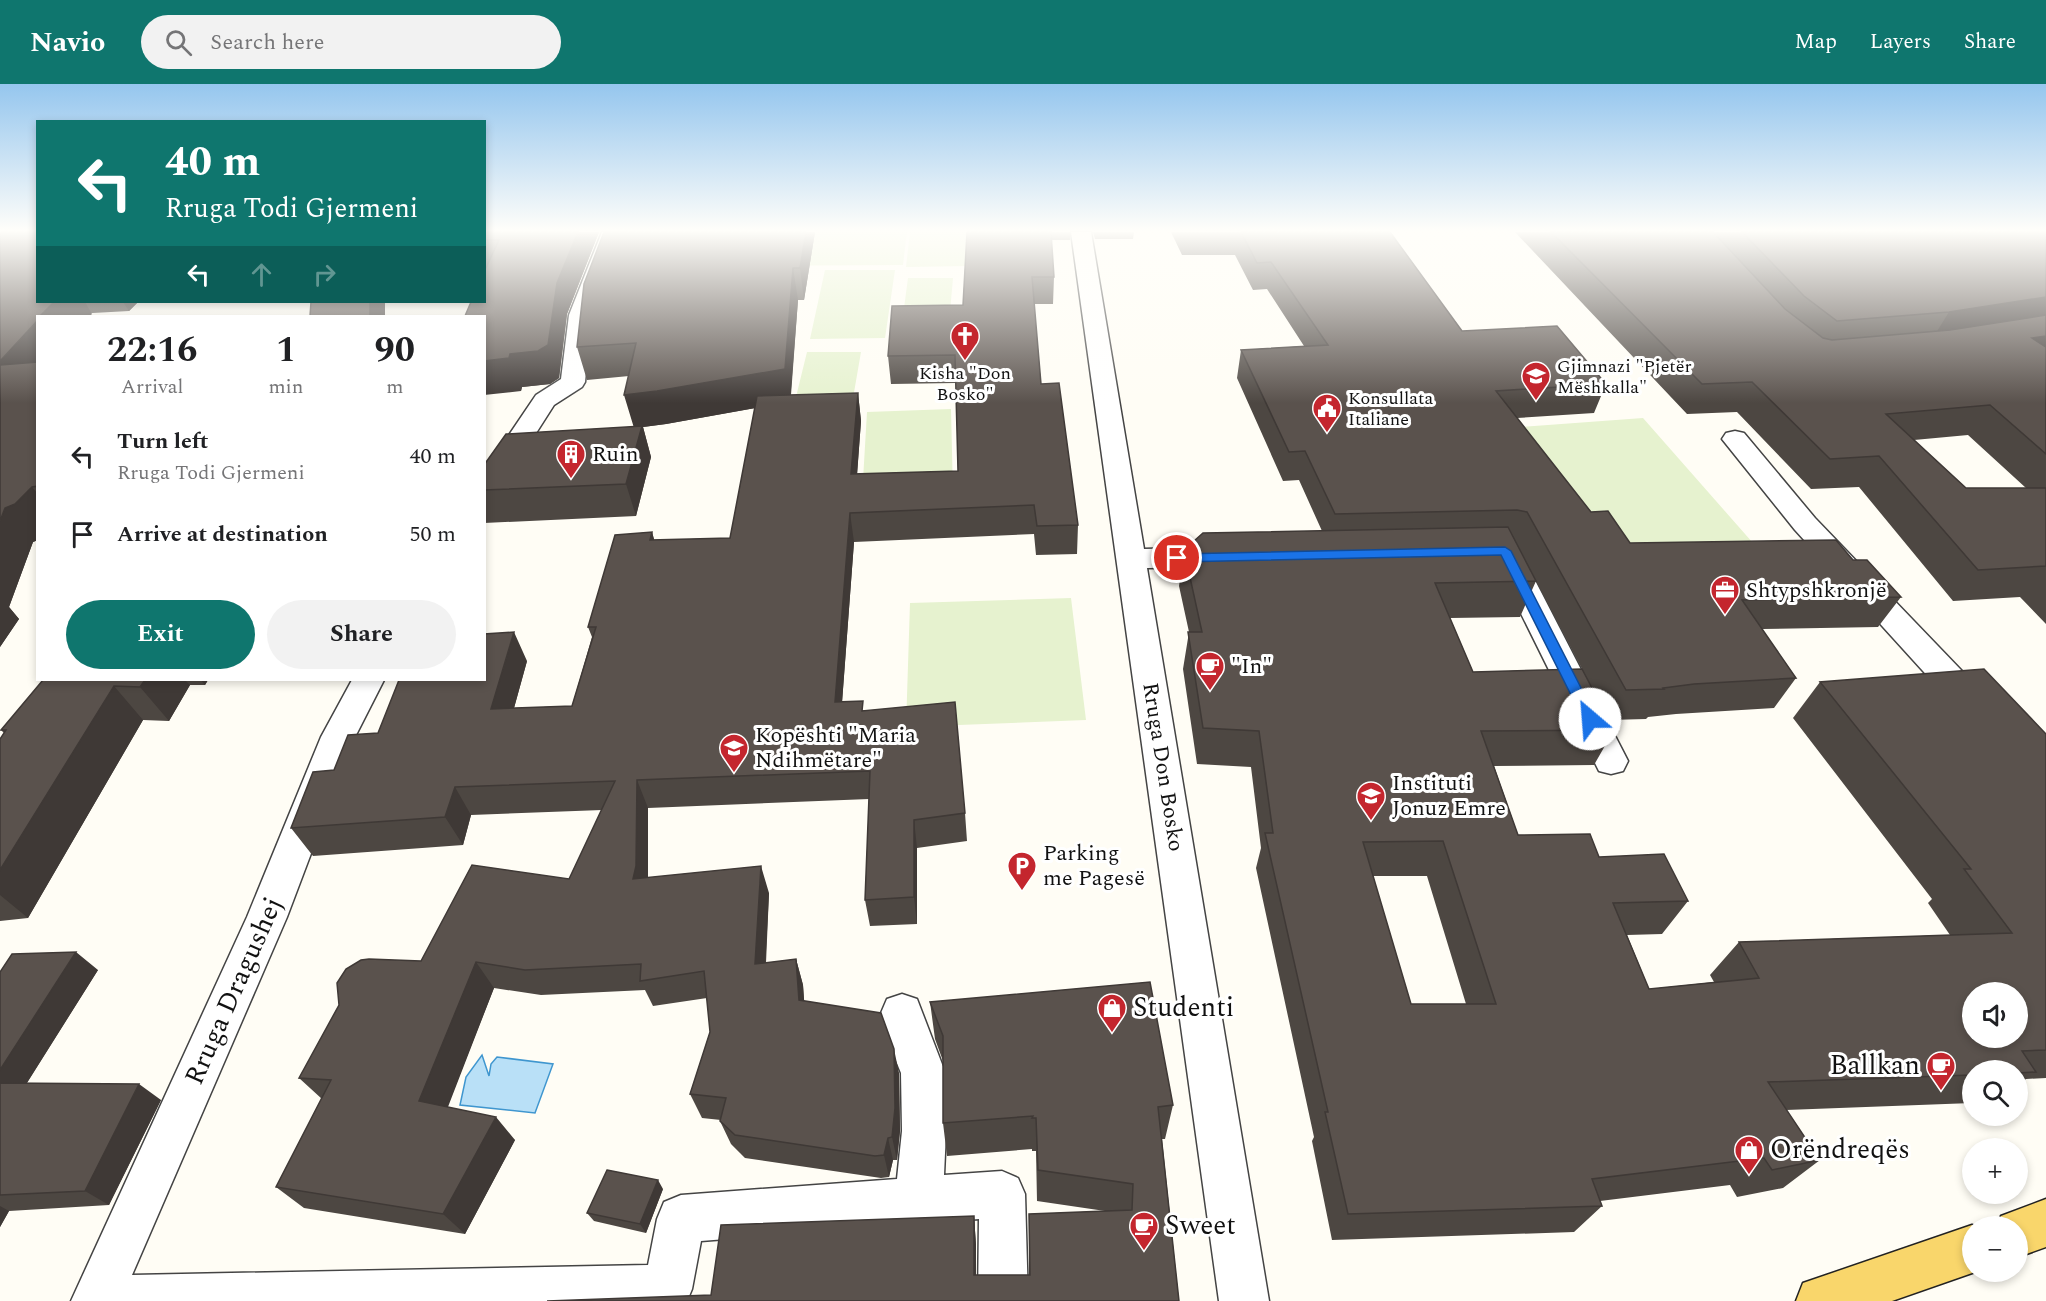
<!DOCTYPE html>
<html lang="en">
<head>
<meta charset="utf-8">
<style>
	body { margin:0; font-family:Spectral,serif; background:#f2f2f2; color:#202124; height:100vh; display:flex; flex-direction:column; font-size:22px; white-space:nowrap }
	* { box-sizing:border-box; margin:0 }
	p { font-size:20px; color:#757577 }
	.icon { flex:none; width:33px; height:33px; fill:none; stroke:currentColor; stroke-width:2; stroke-linecap:round; stroke-linejoin:round }
	.map { position:relative; flex:1; overflow:hidden }
	.drawer { position:absolute; left:36px; top:231px; width:450px; height:366px; display:flex; flex-direction:column; background:#fff; border-radius:0px; box-shadow:0 3px 9px #0003 }
	.drawer>* { flex:none }
	.banner { position:absolute; left:36px; top:36px; width:450px; height:183px; border-radius:0px; box-shadow:0 3px 9px #0003; background:#0f766e; color:#fff; overflow:hidden }
	.fabs { position:absolute; left:1962px; top:898px; display:grid; gap:12px }
	.fabs a { display:grid; place-items:center; width:66px; height:66px; border-radius:50%; background:#fff; box-shadow:0 3px 9px #0003; font-size:30px }
	.pin { position:absolute; display:grid; place-items:center; width:51px; height:51px; color:#fff; margin:-26px; border:3px solid #fff; border-radius:50%; box-shadow:0 2px 6px #0007 }
	.me { position:absolute; width:66px; margin:-33px; rotate:333deg; stroke-linejoin:round; filter:drop-shadow(0 0 4px #0008) }
	.turn { display:flex; align-items:center; gap:21px; height:126px; padding:0 30px; font-size:27px }
	.turn .icon { width:78px; height:78px; stroke-width:2.5 }
	.turn b { display:block; font-size:42px; line-height:51px }
	.lanes { display:flex; align-items:center; height:57px; padding:0 30px; background:#0003; justify-content:center; gap:30px; direction:ltr }
	.lanes .off { opacity:.35 }
	.eta { display:flex; justify-content:space-evenly; align-items:center; height:102px; text-align:center }
	.eta b { font-size:36px; font-weight:700; line-height:42px }
	.cta { display:flex; gap:12px; margin-top:auto; padding:12px 30px }
	.cta a { flex:1; height:69px; border-radius:36px; background:#0f766e; color:#fff; font-size:24px; font-weight:700; line-height:69px; text-align:center }
	.cta a+a { background:#f2f2f2; color:#202124 }
	ul { padding:0; list-style:none }
	li { display:flex; align-items:center; gap:18px; height:78px; padding:0 30px }
	li div { flex:1 }
	li b { display:block; font-size:22px }
	li em { font-style:normal }
	header { display:flex; align-items:center; gap:36px; box-sizing:border-box; height:84px; padding:0 30px; background:#0f766e; color:#fff }
	header strong { font-size:28px }
	nav { display:flex; gap:33px; margin-inline-start:auto; font-size:21px }
	.search { width:420px; height:54px; background:#f2f2f2; display:flex; align-items:center; gap:15px; box-sizing:border-box; padding:0 21px; border-radius:33px; color:#757577; font-size:22px }
	.map>svg:first-child { display:block }
</style>
</head>
<body>
<header>
<strong>Navio</strong>
<div class="search"><svg class="icon" aria-label="search" viewBox="0 0 24 24"><circle cx="10" cy="10" r="6"/><path d="M15 15l6 6"/></svg>Search here</div>
<nav><a>Map</a><a>Layers</a><a>Share</a></nav>
</header>
<div class="map">
<svg width="2046" height="1217" viewBox="0 0 2046 1217">
	<rect width="100%" height="100%" fill="#fffdf5"/>
	<!-- pitch -->
	<path fill="#e6f2cf" d="M719,148H907L903,181L707,182Z
		M910,148H969L968,182L906,183Z
		M825,186H895L885,254L810,255Z
		M908,194H953L949,239H902Z
		M807,268H861L852,320L794,321Z
		M951,325L953,410L862,413L867,328Z
		M1643,334L1760,467L1621,479L1520,343Z
		M1071,514L1086,636L906,643L910,519Z"/>
	<!-- water -->
	<path fill="#b9e0f7" stroke="#3f96cf" stroke-width="1.5" d="M482,971L489,992L491,980L497,973L553,980L535,1029L460,1021L466,993Z"/>
	<g fill="none" stroke-linecap="round" stroke-linejoin="round">
		<!-- minor casing -->
		<g stroke="#444" stroke-width="3">
			<path id="minor" d="M602,148H622L591,231L585,298L582,303L554,321L494,415L484,417V388L536,311L561,295L569,231Z
				M1071,148H1091L1144,465L1226,463L1236,466L1241,473L1236,480L1226,483L1147,484L1269,1217H1219Z
				M1735,347L1744,349L1815,434L1986,612L1991,621L1986,630L1974,633L1962,630L1795,446L1722,355L1726,349Z
				M1508,463L1518,466L1523,473L1628,677L1623,687L1611,690L1599,687L1594,677L1493,473L1498,466Z
				M352,596H384L355,653L287,833L132,1191L648,1181L657,1135L664,1118L681,1111L897,1095L902,1047L901,989L892,967L881,929L887,915L902,910L917,915L945,988L946,1047L944,1091L1002,1087L1018,1094L1025,1110L1028,1217H978L979,1135L701,1157L692,1205L687,1217H71L247,833L321,653Z"/>
		</g>
		<!-- major casing -->
		<g stroke="#222" stroke-width="3">
			<path id="major" d="M2046,1115V1163L2018,1173V1143H1997L2001,1132Z
				M1972,1141L1977,1143H1972V1188H1975L1892,1217H1796L1803,1199Z"/>
		</g>
		<!-- minor -->
		<use href="#minor" fill="#fff" fill-rule="evenodd"/>
		<!-- major -->
		<use href="#major" fill="#f9d66b" fill-rule="evenodd"/>
	</g>
	<!-- wall -->
	<path fill="#4d4742" fill-rule="evenodd" d="M484,148H599L567,230L559,294L550,300L522,303L521,307L484,188Z
		M815,148L804,216H798L791,311L858,309L861,337L857,390L958,387L956,299L891,300L888,272L963,221L967,148H1070V156H1051L1054,193L1053,220H1034L1041,300L1078,441L1077,470L1036,471L1034,450L854,458L842,618L865,627L965,729L967,757L917,764V840L870,842L865,816L869,715L648,724V793L769,809L766,879L796,875L803,901L804,917L899,989L900,1047L897,1076H893L889,1093L881,1094L745,1074L731,1060L720,1037L721,1036L702,1034L690,1010L710,948L707,914L653,922L645,906L541,911L494,904L447,1023L515,1056L465,1150L304,1124L276,1103L322,1015L299,994L421,877L569,795L602,726L471,731L463,761L313,772L291,744L334,686L378,649L527,577L514,624L572,622L592,553L588,543L652,448L654,456L730,454L755,324L666,340L643,343L651,373L636,432L484,439V381L634,342L629,292L587,296L577,263Z
		M1093,148H1134L1133,155H1095Z
		M1171,148H1390L1462,247L1606,300L1594,329L1517,334L1591,428L1630,459L1853,476L1901,513L1878,543L1762,545L1796,594L1774,624L1676,630L1648,633L1646,635L1609,636L1614,646L1594,681L1494,682L1518,751L1599,773L1688,817L1662,850L1627,851L1649,905L1714,898L1710,891L1739,858L1950,851L1928,819L1932,815L1793,634L1820,598L2046,650V994L2026,995L2018,1001V987H1972V1019L1786,1026L1820,1076L1783,1104L1737,1113L1730,1101L1600,1117L1602,1122L1574,1148L1332,1156L1312,1057L1314,1053L1256,784L1261,764L1251,683L1197,680L1183,585L1189,548L1179,502L1184,466L1322,447L1299,396L1283,397L1237,294L1241,266L1304,262L1267,205L1253,206L1235,171H1182ZM1536,497L1582,585L1473,588L1450,534L1520,533ZM1373,792H1427L1466,920H1411Z
		M1515,148H2046V540L2020,513L1953,517L1859,403L1811,405L1737,328L1687,330ZM1968,351L2026,404H1966L1914,356Z
		M38,218H138L129,227L38,232V456L33,458L9,523L19,535L0,563Z
		M43,596H208L205,601H190L169,637L143,636L28,834L0,837V655L4,649L1,646Z
		M98,886L27,999L161,1016L109,1121L9,1127L0,1143V888Z
		M930,918L1173,1021L1165,1055H1162L1179,1217L711,1211L974,1132L976,1161V1191H1029V1130L1105,1127L1037,1117L1036,1067H1032V1065L947,1072L943,1039V977L935,955Z
		M663,1105L646,1149L594,1137L587,1129Z"/>
	<!-- shaded-wall -->
	<path fill="#3f3936" d="M578,148H599L567,230L559,294L550,300L522,303L521,307L484,311V277L510,270L557,199Z
		M806,148H815L804,216L800,184Z
		M793,184L798,216L790,318L666,340L643,343L651,373L636,432L626,400L634,344L624,311Z
		M2046,213V238L1931,257L1949,228Z
		M54,218H85L92,230L90,232H40Z
		M123,218H138L129,227Z
		M370,218H385V232H370Z
		M38,236V294L0,288V277Z
		M2046,252V279L2032,254Z
		M858,309L861,337L855,419L851,390Z
		M32,403L38,410V456L33,458L9,523L19,535L0,563V437L5,424Z
		M850,429L854,458L840,646L835,618Z
		M652,448L660,476L650,456Z
		M514,548L527,577L506,653L491,625Z
		M145,596H185L190,601L169,637L140,603Z
		M201,596H208L205,601Z
		M114,602L143,636L28,834L0,811V786Z
		M637,696L648,724V809L633,795Z
		M455,703L471,731L463,761L445,733Z
		M914,736L917,764V840L914,813Z
		M761,782L769,809L764,906L755,880Z
		M76,868L98,886L16,1016L0,1005V986Z
		M796,875L803,901L806,942L799,916Z
		M476,878L494,904L441,1041L419,1017Z
		M894,965L899,989L900,1047L897,1076L892,1053Z
		M139,1000L161,1016L109,1121L85,1107Z
		M496,1033L515,1056L465,1150L443,1130Z
		M888,1054L893,1076L889,1093L884,1071Z
		M658,1096L663,1105L646,1149L640,1140Z
		M0,1122L9,1127L0,1143Z
		M974,1132L976,1161V1217L974,1191Z"/>
	<!-- building -->
	<path fill="#5a524d" stroke="#3f3936" stroke-width="1.5" fill-rule="evenodd" d="M0,148H38V218H54L40,232H38V236L0,277Z
		M484,148H578L557,199L548,261L538,267L510,270L509,274L484,277V232H465L471,218H484V188L499,156H484Z
		M604,148H806L800,184H793L785,285L657,307L624,311L636,259L577,263L584,200Z
		M967,148H1051L1054,193H1032L1041,300L1059,299L1078,441L1037,442L1034,421L850,429L835,618L863,617L862,627L955,618L965,729L914,736V813L865,816L870,687L637,696L636,782L633,795L761,782L755,880L796,875L799,916L881,929L894,965L895,1024L892,1053L888,1054L884,1071L875,1072L735,1051L720,1037L726,1014L690,1010L710,948L704,887L640,897L641,880L525,886L476,878L419,1017L496,1033L443,1130L276,1103L331,996L299,994L339,921L337,899L346,885L361,876L369,875L421,877L472,781L569,795L615,697L455,703L445,733L291,744L313,688L334,686L348,651L378,649L399,596H484V550L514,548L491,625L572,622L596,543H588L615,451L652,448L650,456L730,454L757,312L858,309L851,390L958,387L955,271L888,272L892,222L963,221Z
		M1241,148H1390L1462,247L1557,242L1606,300L1496,307L1591,428L1608,427L1630,459L1836,456L1853,476H1867L1901,513L1742,516L1796,594L1694,600L1663,604L1664,605L1626,606L1527,428L1517,426L1335,430L1305,367L1289,368L1241,266L1328,261L1271,178L1257,179Z
		M1551,148H1713L1785,225L1823,254L1832,256L1950,246L2046,231V252L2032,254L2046,263V370L1990,321L1886,330L1966,404H2046V482L1978,486L1879,372L1830,375L1752,298L1702,300Z
		M1742,148H2046V213L1949,228L1837,237L1804,212Z
		M311,218H370V232H310Z
		M38,278V402L32,403L15,420L5,424L0,437V281Z
		M642,342L626,400L484,406V381L506,350Z
		M1508,443L1536,497L1435,499L1473,588L1582,585L1614,646L1481,647L1518,751L1590,750L1599,773L1664,770L1688,817L1613,819L1649,905L1759,894L1739,858L2012,849L1964,785H1971L1820,598L1984,585L2046,650V966L2022,967L2036,988L2018,989V987H1972V991L1768,998L1820,1076L1772,1086L1764,1074L1592,1095L1602,1122L1348,1130L1325,1028H1328L1265,749H1273L1259,647L1203,644L1188,548H1202L1184,466L1203,449ZM1443,757L1496,920H1411L1363,758ZM1972,909H2018V954H1972Z
		M43,596H145L140,603L114,602L0,786V655L6,646H1Z
		M76,868L0,986V888L12,870Z
		M1150,898L1173,1021L1158,1023L1179,1217H547L711,1211L721,1141L974,1132V1191H1030L1029,1130L1132,1126L1133,1100L1038,1086L1036,1034H1032L1033,1032L943,1039V952L930,918Z
		M0,999L139,1000L85,1107L0,1111Z
		M607,1086L658,1096L640,1140L587,1129Z"/>
	<!-- sky -->
	<linearGradient id="sky" x2="0" y2="1"><stop stop-color="#95c6ee"/><stop offset="0.46" stop-color="#fffefa"/><stop offset="1" stop-color="#fffefa" stop-opacity="0"/></linearGradient>
	<rect width="2046" height="319" fill="url(#sky)"/>
	<!-- route -->
	<path fill="#1a73e8" stroke="#114b97" stroke-width="1.5" d="M1505,463L1511,467L1597,635L1595,639H1585L1501,471L1177,478L1171,474L1177,470Z"/>
	<!-- icons -->
	<defs>
		<g id="church-pin" transform="scale(1.5)"><path d="M0 17L-7.5 6A9.5 9.5 0 1 1 7.5 6Z" fill="#c4262e" stroke="#fff"/><path d="M-1.2-6h2.4v3.5h3.3v2.4h-3.3V6h-2.4V-.1h-3.3v-2.4h3.3Z" fill="#fff"/></g>
		<g id="school-pin" transform="scale(1.5)"><path d="M0 17L-7.5 6A9.5 9.5 0 1 1 7.5 6Z" fill="#c4262e" stroke="#fff"/><path d="M0-5L7-2L0 1L-7-2ZM-4 1L0 2.5L4 1V4Q0 6-4 4Z" fill="#fff"/></g>
		<g id="civic-pin" transform="scale(1.5)"><path d="M0 17L-7.5 6A9.5 9.5 0 1 1 7.5 6Z" fill="#c4262e" stroke="#fff"/><path d="M-.6-6.5H3V-4.5H.6V-3L4-1V1h2V6H-6V1h2V-1L-.6-3ZM-1.2 2.5V6h2.4V2.5Z" fill="#fff"/></g>
		<g id="building-pin" transform="scale(1.5)"><path d="M0 17L-7.5 6A9.5 9.5 0 1 1 7.5 6Z" fill="#c4262e" stroke="#fff"/><path d="M-4-6H4V6H1V3H-1V6H-4ZM-2.5-4.3h1.7v1.8h-1.7ZM.8-4.3h1.7v1.8H.8ZM-2.5-1h1.7V.8h-1.7ZM.8-1h1.7V.8H.8Z" fill="#fff"/></g>
		<g id="office-pin" transform="scale(1.5)"><path d="M0 17L-7.5 6A9.5 9.5 0 1 1 7.5 6Z" fill="#c4262e" stroke="#fff"/><path d="M-6-3h4V-5.5h4V-3h4V5H-6ZM-1-4.5V-3h2v-1.5ZM-6 0V1H6V0Z" fill="#fff"/></g>
		<g id="cafe-pin" transform="scale(1.5)"><path d="M0 17L-7.5 6A9.5 9.5 0 1 1 7.5 6Z" fill="#c4262e" stroke="#fff"/><path d="M-5.5-4.5H6V0H3Q3 3.5 0 3.5H-2.5Q-5.5 3.5-5.5 0ZM3-3.2v2h1.7v-2ZM-6 4.5H4V6H-6Z" fill="#fff"/></g>
		<g id="parking-pin" transform="scale(1.5)"><path d="M0 17L-7.5 6A9.5 9.5 0 1 1 7.5 6Z" fill="#c4262e" stroke="#fff"/><path d="M-3.5-5.5H1a3.5 3.5 0 0 1 0 7H-1V5.5H-3.5ZM-1-3.4V-.6H.8a1.4 1.4 0 0 0 0-2.8Z" fill="#fff"/></g>
		<g id="shop-pin" transform="scale(1.5)"><path d="M0 17L-7.5 6A9.5 9.5 0 1 1 7.5 6Z" fill="#c4262e" stroke="#fff"/><path d="M-5-2.5h2.3a2.7 3.5 0 0 1 5.4 0H5L5.5 6h-11ZM-1.5-2.5h3a1.5 2.3 0 0 0-3 0Z" fill="#fff"/></g>
	</defs>
	<g fill-rule="evenodd">
		<use href="#church-pin" x="965" y="252"/>
		<use href="#school-pin" x="1536" y="292"/>
		<use href="#civic-pin" x="1327" y="324"/>
		<use href="#building-pin" x="571" y="370"/>
		<use href="#office-pin" x="1725" y="506"/>
		<use href="#cafe-pin" x="1210" y="582"/>
		<use href="#school-pin" x="734" y="664"/>
		<use href="#school-pin" x="1371" y="712"/>
		<use href="#parking-pin" x="1022" y="782"/>
		<use href="#shop-pin" x="1112" y="924"/>
		<use href="#cafe-pin" x="1941" y="982"/>
		<use href="#shop-pin" x="1749" y="1066"/>
		<use href="#cafe-pin" x="1144" y="1142"/>
	</g>
	<g text-anchor="middle" dominant-baseline="central" stroke-width="6" stroke-linejoin="round" paint-order="stroke">
		<!-- far-poi labels -->
		<g font-size="18" fill="#111" stroke="#fff" text-anchor="start">
			<text x="1557" y="282">Gjimnazi "Pjetër<tspan x="1557" dy="21">Mëshkalla"</tspan></text>
			<text x="965" y="289" text-anchor="middle">Kisha "Don<tspan x="965" dy="21">Bosko"</tspan></text>
			<text x="1348" y="314">Konsullata<tspan x="1348" dy="21">Italiane</tspan></text>
		</g>
		<!-- poi labels -->
		<g font-size="22" fill="#111" stroke="#fff" text-anchor="start">
			<text x="592" y="370">Ruin</text>
			<text x="1746" y="506">Shtypshkronjë</text>
			<text x="1231" y="582">"In"</text>
			<text x="755" y="651">Kopështi "Maria<tspan x="755" dy="25">Ndihmëtare"</tspan></text>
			<text x="1392" y="699">Instituti<tspan x="1392" dy="25">Jonuz Emre</tspan></text>
			<text x="1043" y="769">Parking<tspan x="1043" dy="25">me Pagesë</tspan></text>
		</g>
		<!-- street labels -->
		<g font-size="22" fill="#111" stroke="#fff">
			<text transform="translate(1163 683) rotate(81)">Rruga Don Bosko</text>
		</g>
		<!-- near-street labels -->
		<g font-size="27" fill="#111" stroke="#fff">
			<text transform="translate(234 907) rotate(-66)">Rruga Dragushej</text>
		</g>
		<!-- near-poi labels -->
		<g font-size="27" fill="#111" stroke="#fff" text-anchor="start">
			<text x="1133" y="924">Studenti</text>
			<text x="1920" y="982" text-anchor="end">Ballkan</text>
			<text x="1770" y="1066">Orëndreqës</text>
			<text x="1165" y="1142">Sweet</text>
		</g>
	</g>
</svg>
<div class="fabs">
<a><svg class="icon" aria-label="sound" viewBox="0 0 24 24"><path d="M4 9h4l5-4v14l-5-4H4zM17 9q2 3 0 6"/></svg></a>
<a><svg class="icon" aria-label="search" viewBox="0 0 24 24"><circle cx="10" cy="10" r="6"/><path d="M15 15l6 6"/></svg></a>
<a>+</a>
<a>−</a>
</div>
<div class="pin" style="left:1177px;top:474px;background:#d93025"><svg class="icon" aria-label="arrive" viewBox="0 0 24 24"><path d="M6 21V4h12l-3 4 3 4H6"/></svg></div>
<svg class="me" style="left:1590px;top:635px" viewBox="-20 -20 40 40"><circle r="19" fill="#fff"/><path d="M0-13L10 11 0 6-10 11z" fill="#1a73e8"/></svg>
<div class="banner">
<div class="turn"><svg class="icon" aria-label="left" viewBox="0 0 24 24"><path d="M17 20v-9H6M10 6l-5 5 5 5"/></svg><div><b>40 m</b>Rruga Todi Gjermeni</div></div>
<div class="lanes"><svg class="icon" aria-label="left" viewBox="0 0 24 24"><path d="M17 20v-9H6M10 6l-5 5 5 5"/></svg><svg class="icon off" aria-label="ahead" viewBox="0 0 24 24"><path d="M12 20V5M6 11l6-6 6 6"/></svg><svg class="icon off" aria-label="right" viewBox="0 0 24 24"><path d="M7 20v-9h11M14 6l5 5-5 5"/></svg></div>
</div>
<section class="drawer">
<div class="eta">
<div><b>22:16</b><p>Arrival</p></div>
<div><b>1</b><p>min</p></div>
<div><b>90</b><p>m</p></div>
</div>
<ul>
<li><svg class="icon" aria-label="left" viewBox="0 0 24 24"><path d="M17 20v-9H6M10 6l-5 5 5 5"/></svg><div><b>Turn left</b><p>Rruga Todi Gjermeni</p></div><em>40 m</em></li>
<li><svg class="icon" aria-label="arrive" viewBox="0 0 24 24"><path d="M6 21V4h12l-3 4 3 4H6"/></svg><div><b>Arrive at destination</b></div><em>50 m</em></li>
</ul>
<div class="cta"><a>Exit</a><a>Share</a></div>
</section>
</div>
</body>
</html>
